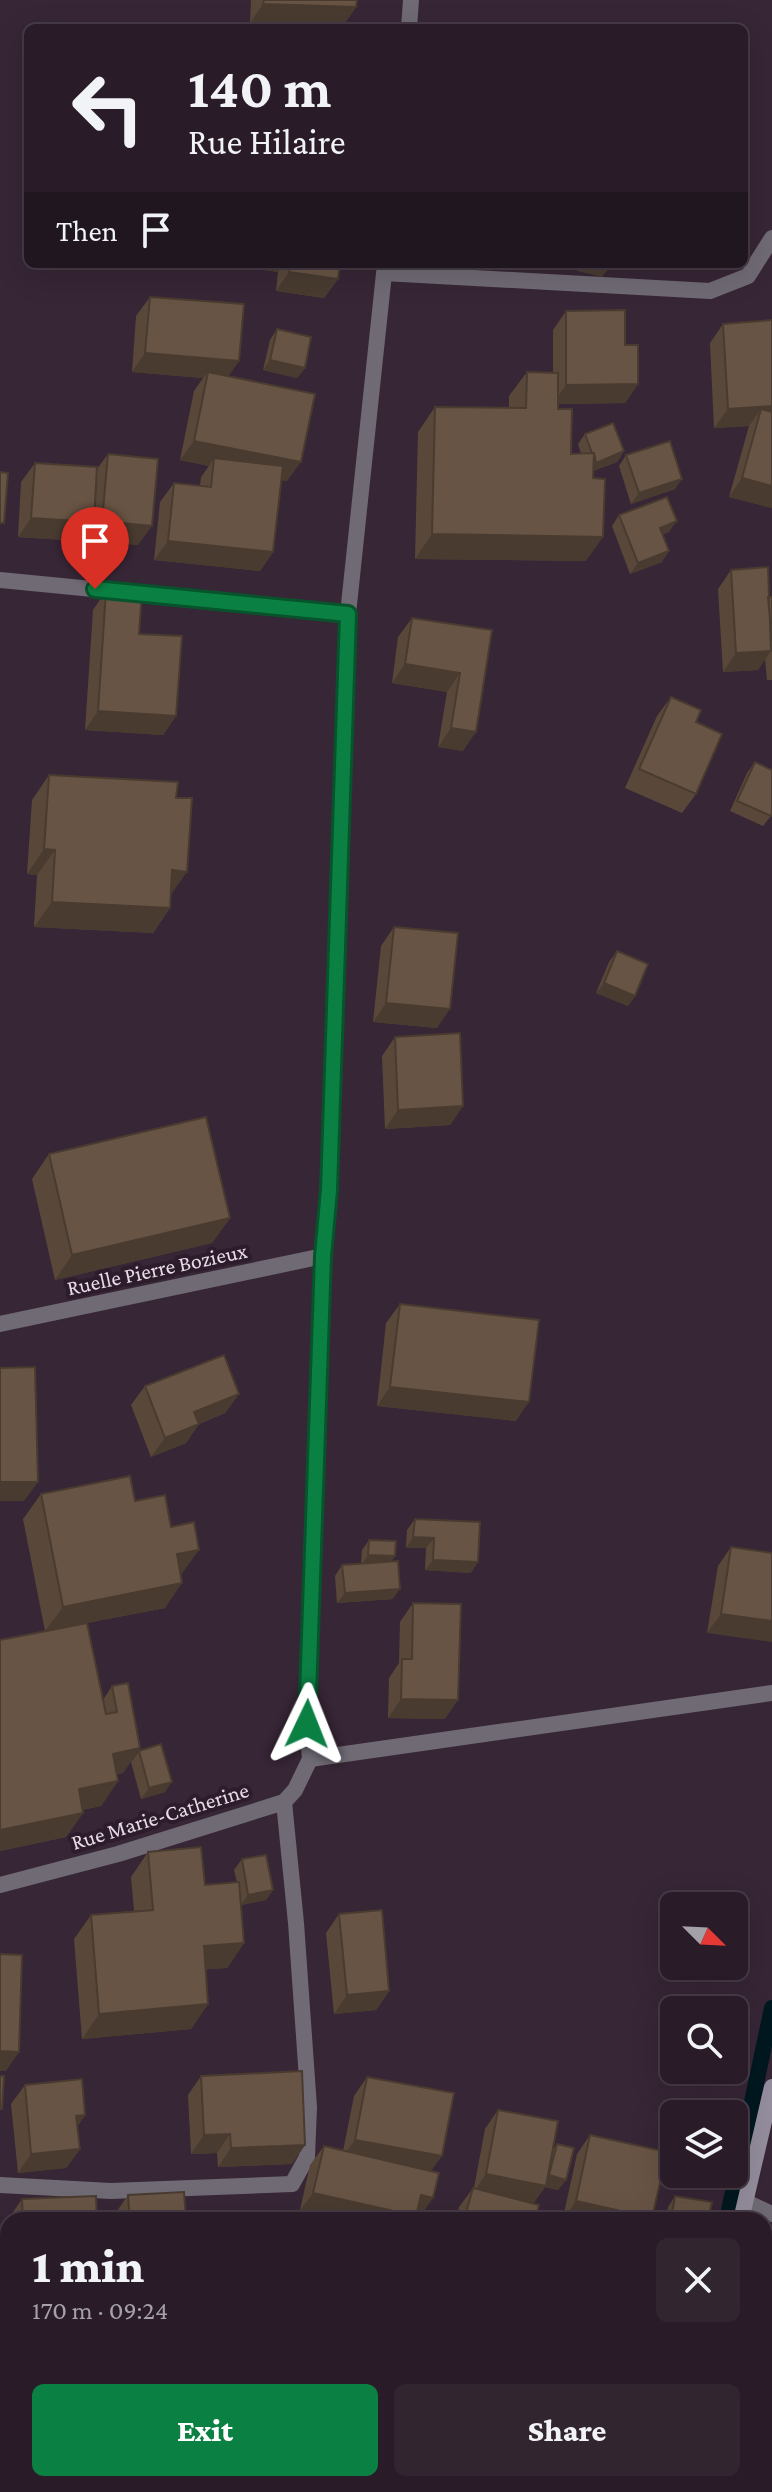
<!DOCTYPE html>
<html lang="en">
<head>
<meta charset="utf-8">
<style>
	body { margin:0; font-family:"Crimson Pro",serif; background:#312530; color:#f1f3f6; height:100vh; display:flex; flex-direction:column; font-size:30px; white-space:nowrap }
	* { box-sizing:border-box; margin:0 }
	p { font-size:26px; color:#a5a1a8 }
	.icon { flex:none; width:44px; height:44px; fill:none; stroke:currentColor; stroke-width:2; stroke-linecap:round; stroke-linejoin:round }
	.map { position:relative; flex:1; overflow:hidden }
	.drawer { position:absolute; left:0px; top:2212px; width:772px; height:280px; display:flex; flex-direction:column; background:#291c28; border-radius:24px 24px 0 0; box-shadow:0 8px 32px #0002,0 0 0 2px #453a45 }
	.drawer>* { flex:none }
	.guide { position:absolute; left:24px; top:24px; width:724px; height:244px; border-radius:12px; box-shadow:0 8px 32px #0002,0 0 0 2px #453a45; background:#291c28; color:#f1f3f6; overflow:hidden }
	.needle { width:52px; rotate:114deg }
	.fabs { position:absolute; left:660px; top:1892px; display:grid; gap:16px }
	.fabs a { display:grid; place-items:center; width:88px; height:88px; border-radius:12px; background:#291c28; box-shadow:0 8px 32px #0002,0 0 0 2px #453a45; font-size:40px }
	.pin { position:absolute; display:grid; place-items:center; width:68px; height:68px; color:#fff; margin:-82px -34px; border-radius:50% 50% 50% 0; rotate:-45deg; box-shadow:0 0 8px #0007 }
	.pin .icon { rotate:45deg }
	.me { position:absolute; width:88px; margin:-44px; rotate:2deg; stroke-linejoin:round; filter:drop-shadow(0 0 6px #0008) }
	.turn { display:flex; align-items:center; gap:28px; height:168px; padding:0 32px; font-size:36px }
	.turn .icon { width:104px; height:104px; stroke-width:2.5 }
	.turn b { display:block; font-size:56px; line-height:68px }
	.then { display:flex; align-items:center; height:76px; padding:0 32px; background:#0003; gap:16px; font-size:30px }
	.round { display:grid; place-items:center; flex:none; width:84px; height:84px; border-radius:12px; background:#312530 }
	.head { display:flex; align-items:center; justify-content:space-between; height:136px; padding:0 32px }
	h1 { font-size:48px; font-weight:800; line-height:60px }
	.button { display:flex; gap:16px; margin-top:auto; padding:16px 32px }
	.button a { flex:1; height:92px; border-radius:12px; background:#0b8043; color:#fff; font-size:32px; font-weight:800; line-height:92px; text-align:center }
	.button a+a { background:#312530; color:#f1f3f6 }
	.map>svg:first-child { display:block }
</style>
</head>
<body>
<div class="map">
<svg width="772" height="2492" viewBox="0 0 772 2492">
	<rect width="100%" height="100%" fill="#372636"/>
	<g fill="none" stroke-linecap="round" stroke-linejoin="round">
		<!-- stream -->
		<path stroke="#001820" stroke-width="16" d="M727,2220L772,2008
			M639,2492L641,2484"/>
		<!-- street -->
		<path stroke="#6f6a74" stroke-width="16" d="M409,28L411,0
			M385,264L348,614L329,1190L323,1256L307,1724L310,1759L772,1693
			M384,273L710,291L748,276L772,238
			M0,580L348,614
			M0,1324L323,1256
			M0,1885L118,1854L284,1802L295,1790L310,1759
			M0,2185L111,2191L292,2184L307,2157L309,2107L296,1923L284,1802
			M746,2202L772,2214"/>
		<!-- secondary -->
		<path stroke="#948d9d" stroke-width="16" d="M741,2220L772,2087
			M674,2492L676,2484"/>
	</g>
	<!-- wall -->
	<path fill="#59483a" d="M251,0H357L356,7L343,26L250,23Z
		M238,264H340L338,279L324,298L276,291L278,272L237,266Z
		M150,297L228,376L287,481L281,480L273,552L260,571L154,560L160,502L174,483L200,486L201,477L209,466L180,460L194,391L203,378L132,372L136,316Z
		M566,311L625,345L638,384L625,403L558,404V409L571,454L581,453L578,444L585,434L624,451L617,462L593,471L586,561L415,559L418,432L435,407L509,408V396L527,372H553V330Z
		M772,320V508L729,497L749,426L714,428L710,343L723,324Z
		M277,329L305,368L297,378L263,370L270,340Z
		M108,454L138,545L88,540L89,529L81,541L18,537L21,482L35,463L97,469Z
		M626,455L675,489L631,504L619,466Z
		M619,515L669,532L663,534L662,562L630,574L612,526Z
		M731,570L769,597H772V680H767L765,659L758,670L723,672L718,589Z
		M106,591L139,634L176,716L163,735L85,730L93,610Z
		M412,618L492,630L463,751L438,747L447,692L392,683L398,637Z
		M671,697L696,722V794L682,813L625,788L657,716Z
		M755,762L771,816L763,826L730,811L747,773Z
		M49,775L176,798L170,908L153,933L34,927L37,875L27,874L32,800Z
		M394,927L437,1028L373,1022L381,946Z
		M617,951L635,996L628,1006L596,993L609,962Z
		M395,1037L463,1106L450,1125L385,1129L382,1056Z
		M49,1154L230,1218L212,1243L55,1280L32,1179Z
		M400,1304L516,1421L377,1406L386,1323Z
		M145,1386L239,1394L225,1413L199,1424L186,1443L151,1457L131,1405Z
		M41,1494L135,1501L171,1527L181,1575L165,1608L45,1631L23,1519Z
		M415,1519L471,1573L425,1570L426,1548H406L407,1530Z
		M369,1540L395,1556L391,1561L393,1599L337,1603L335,1576L342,1565L361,1564L362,1550Z
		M731,1547L772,1553L707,1633L718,1566Z
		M413,1603L445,1719L388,1718L389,1678L399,1663L400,1622Z
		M0,1640L103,1700L112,1686L140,1748L123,1773L117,1774L118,1781L101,1806L82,1810L83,1813L66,1837L0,1851Z
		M139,1751L165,1792L141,1799L131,1762Z
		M148,1852L205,1885L237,1882L234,1870L242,1859L273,1890L266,1900L241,1905L244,1943L227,1968L206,1969L208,2004L191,2029L82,2039L74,1939L91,1915L134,1911L131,1877Z
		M339,1914L389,1991L376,2010L334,2014L326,1933Z
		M201,2076L305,2145L292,2164L218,2167L217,2153L191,2154L188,2095Z
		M367,2077L432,2171L420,2217L336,2220L307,2214L308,2220H239L242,2215L300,2210L310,2165L324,2146L343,2151L354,2096Z
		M25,2085L85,2115L77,2127L80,2149L66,2168L18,2173L11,2104Z
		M498,2110L552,2151L557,2144L566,2180L558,2190L545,2187L533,2204L535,2220H456L459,2207L473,2188H474L485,2129Z
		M590,2135L651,2220H557L562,2213H564L577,2154Z
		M128,2195L186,2220H115V2214Z
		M675,2196L708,2220H666L668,2207Z
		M22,2199L97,2220H9V2218Z
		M6,2260L8,2311H0V2268Z
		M772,2476V2492H767L772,2477Z
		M534,2484H631L625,2492H528Z"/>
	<!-- shaded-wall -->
	<path fill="#493b30" d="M263,4L356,7L343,26L250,23Z
		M239,264H284L278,272L237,266Z
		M582,264H598L610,267L602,277L577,271Z
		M289,272L338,279L324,298L276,291Z
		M145,353L239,361L226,380L208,372L203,378L132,372Z
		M270,360L305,368L297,378L263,370Z
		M638,384L625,403L553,404L566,385Z
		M772,406V424L761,409L749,426L714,428L728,409Z
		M194,441L301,462L287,481L213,466L214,458L209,466L180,460Z
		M624,451L617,462L588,473L596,463Z
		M742,478L772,486V508L729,497Z
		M682,479L675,489L631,504L639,493Z
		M31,518L94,522L81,541L18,537Z
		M102,521L152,526L138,545L88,540Z
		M677,521L669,532L653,538L660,528Z
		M432,534L603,537L586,561L415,559Z
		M168,541L273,552L260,571L154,560Z
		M669,551L662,562L630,574L638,563Z
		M771,651L758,670L723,672L736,653Z
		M405,664L460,673L447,692L392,683Z
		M98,711L176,716L163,735L85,730Z
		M451,728L476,732L463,751L438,747Z
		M44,849L55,850L37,875L27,874Z
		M172,870L187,872L170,896Z
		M52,902L170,908L153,933L34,927Z
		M604,983L635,996L628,1006L596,993Z
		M386,1003L450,1009L437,1028L373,1022Z
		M463,1106L450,1125L385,1129L398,1110Z
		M230,1218L212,1243L55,1280L72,1255Z
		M390,1387L529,1402L516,1421L377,1406Z
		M239,1394L225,1413L180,1431L194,1412Z
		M199,1424L186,1443L151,1457L165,1438Z
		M0,1482H38L24,1501H0Z
		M413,1537L434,1538L426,1548H406Z
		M199,1550L181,1575L159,1579L177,1554Z
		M368,1555L395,1556L388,1567L361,1566Z
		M433,1560L478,1562L471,1573L425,1570Z
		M182,1583L165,1608L45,1631L63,1607Z
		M400,1589L393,1599L337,1603L345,1593Z
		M721,1614L772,1621V1642L707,1633Z
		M401,1699L458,1700L445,1719L388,1718Z
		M140,1748L123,1773L96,1778L113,1754Z
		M118,1781L101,1806L61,1814L79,1789Z
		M172,1782L165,1792L141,1799L149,1788Z
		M83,1813L66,1837L0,1851V1830Z
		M273,1890L266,1900L241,1905L248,1895Z
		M244,1943L227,1968L186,1971L204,1946Z
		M389,1991L376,2010L334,2014L347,1995Z
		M208,2004L191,2029L82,2039L99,2014Z
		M0,2051L19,2052L6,2071H0Z
		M85,2115L72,2134L76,2116Z
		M230,2134L217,2153L191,2154L204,2135Z
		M355,2140L442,2156L428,2175L341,2159Z
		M305,2145L292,2164L218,2167L231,2148Z
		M80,2149L66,2168L18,2173L31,2154Z
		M486,2174L542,2185L549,2175L566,2180L558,2190L545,2187L532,2205L473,2193Z
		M313,2193L416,2216L414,2220H336L299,2212Z
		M421,2195L433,2198L420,2217L407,2214Z
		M576,2201L652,2218L651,2220H563Z
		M7,2293L8,2311H0V2303Z
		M8,2441V2457L0,2459V2444Z
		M351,2484H380L349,2487Z
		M546,2484H631L625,2492H585Z"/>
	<!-- building -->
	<path fill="#685444" stroke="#493b30" stroke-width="2" d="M264,0H357L356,7L263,4Z
		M290,264H340L338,279L289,272Z
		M150,297L244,304L239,361L145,353Z
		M625,310V345H638V384L566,385V311Z
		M772,320V406L728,409L723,324Z
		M277,329L311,337L305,368L270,360Z
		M208,372L315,394L301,462L194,441Z
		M527,372L558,373V409H572L571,454L594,453L593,478L605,479L603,537L432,534L435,407L526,408Z
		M761,409L772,412V486L742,478Z
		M613,423L624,451L596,463L594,453H592L585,434Z
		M670,441L682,479L639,493L626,455Z
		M108,454L158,459L152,526L102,521Z
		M214,458L283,466L273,552L168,541L174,483L211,487Z
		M35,463L97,467L94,522L31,518Z
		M0,472L8,473L4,523H0Z
		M667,497L677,521L660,528L669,551L638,563L619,515Z
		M768,567L771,651L736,653L731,570Z
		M106,591L142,592L139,634L182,636L176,716L98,711Z
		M768,597H772V641Z
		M412,618L492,630L476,732L451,728L460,673L405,664Z
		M671,697L701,710L696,722L722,734L696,794L639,769Z
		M755,762L772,770V813L771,816L737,801Z
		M49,775L178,782L176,798H192L187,872L172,870L170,908L52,902L55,850L44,849Z
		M394,927L458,933L450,1009L386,1003Z
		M617,951L648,964L635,996L604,983Z
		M460,1033L463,1106L398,1110L395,1037Z
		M206,1117L230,1218L72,1255L49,1154Z
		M400,1304L539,1320L529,1402L390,1387Z
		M224,1355L239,1394L194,1412L199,1424L165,1438L145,1386Z
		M35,1367L38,1482H0V1368Z
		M130,1476L135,1501L165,1495L171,1527L194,1522L199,1550L177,1554L182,1583L63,1607L41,1494Z
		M415,1519L480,1522L478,1562L433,1560L434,1538L413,1537Z
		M369,1540L396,1541L395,1556L368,1555Z
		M731,1547L772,1553V1621L721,1614Z
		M398,1561L400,1589L345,1593L342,1565Z
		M413,1603L461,1604L458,1700L401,1699L402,1659H412Z
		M87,1623L106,1714L117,1712L112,1686L128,1683L140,1748L113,1754L118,1781L79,1789L83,1813L0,1830V1640Z
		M161,1744L172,1782L149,1788L139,1751Z
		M201,1847L205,1885L239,1882L244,1943L204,1946L208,2004L99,2014L91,1915L153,1910L148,1852Z
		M266,1855L273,1890L248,1895L242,1859Z
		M382,1910L389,1991L347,1995L339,1914Z
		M0,1954L22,1955L19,2052L0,2051Z
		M302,2071L305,2145L231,2148L230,2134L204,2135L201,2076Z
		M0,2076H4L2,2109H0Z
		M367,2077L454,2093L442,2156L355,2140Z
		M82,2079L85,2115L76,2116L80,2149L31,2154L25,2085Z
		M498,2110L558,2121L546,2186L486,2174Z
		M590,2135L667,2152L652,2218L576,2201Z
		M557,2144L574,2148L566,2180L549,2175Z
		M324,2146L439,2173L433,2198L421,2195L416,2216L313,2193Z
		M473,2188L539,2205L535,2220H464Z
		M184,2192L186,2220H130L128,2195Z
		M96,2196L97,2220H23L22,2199Z
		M675,2196L712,2202L708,2220H671Z
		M307,2210L308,2220H242V2215Z
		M562,2213L592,2220H560Z
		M6,2260H8L7,2293Z
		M8,2396V2441L1,2443L0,2398Z
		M539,2484H623V2492H539Z
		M87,2486L90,2492H74Z"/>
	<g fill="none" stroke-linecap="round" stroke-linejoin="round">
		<!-- route casing -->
		<g stroke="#07532c" stroke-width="20">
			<path id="route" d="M95,589L348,614L329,1190L323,1256L307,1724"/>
		</g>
		<!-- route -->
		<use href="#route" stroke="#0b8043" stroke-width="14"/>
	</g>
	<g text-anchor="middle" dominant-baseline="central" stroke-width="8" stroke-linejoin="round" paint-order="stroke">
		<!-- street labels -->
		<g font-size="22" fill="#e8dce7" stroke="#2d1d2c">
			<text transform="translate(157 1269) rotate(-12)">Ruelle Pierre Bozieux</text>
			<text transform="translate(160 1816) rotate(-17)">Rue Marie-Catherine</text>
		</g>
	</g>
</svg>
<div class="fabs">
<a><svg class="needle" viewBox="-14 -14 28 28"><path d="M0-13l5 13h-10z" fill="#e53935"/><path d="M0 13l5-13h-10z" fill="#a5a1a8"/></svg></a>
<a><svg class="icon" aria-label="search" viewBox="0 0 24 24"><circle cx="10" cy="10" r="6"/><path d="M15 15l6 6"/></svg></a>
<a><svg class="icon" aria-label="layers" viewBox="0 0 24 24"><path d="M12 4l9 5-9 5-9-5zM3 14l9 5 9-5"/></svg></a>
</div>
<div class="pin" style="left:95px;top:589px;background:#d93025"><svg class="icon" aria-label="arrive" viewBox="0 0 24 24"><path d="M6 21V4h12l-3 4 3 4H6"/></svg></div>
<svg class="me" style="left:307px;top:1724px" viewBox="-20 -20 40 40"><path d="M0-17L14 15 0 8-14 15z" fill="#0b8043" stroke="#fff" stroke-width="4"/></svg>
<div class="guide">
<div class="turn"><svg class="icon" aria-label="left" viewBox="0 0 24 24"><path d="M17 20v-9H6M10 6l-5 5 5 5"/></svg><div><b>140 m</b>Rue Hilaire</div></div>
<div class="then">Then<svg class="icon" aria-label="arrive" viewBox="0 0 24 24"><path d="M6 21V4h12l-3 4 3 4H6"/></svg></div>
</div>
<section class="drawer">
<div class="head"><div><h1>1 min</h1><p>170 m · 09:24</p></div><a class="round"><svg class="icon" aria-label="close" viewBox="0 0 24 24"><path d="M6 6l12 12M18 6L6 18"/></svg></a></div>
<div class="button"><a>Exit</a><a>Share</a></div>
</section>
</div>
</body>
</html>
